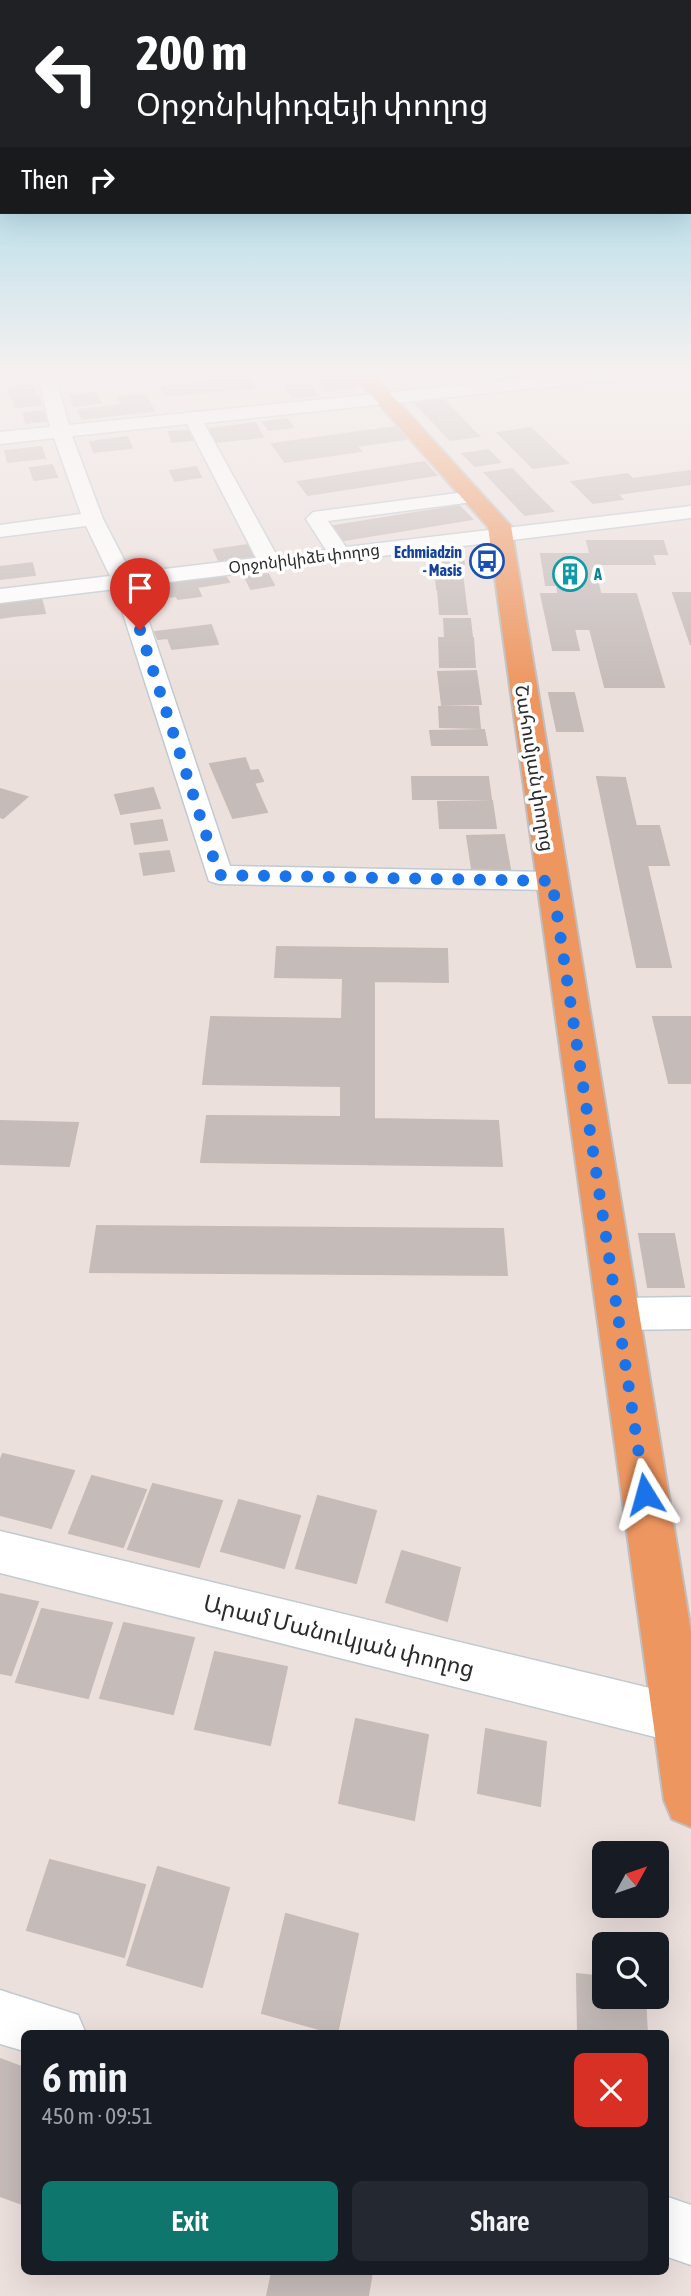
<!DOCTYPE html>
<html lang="en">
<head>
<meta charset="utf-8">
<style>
	body { margin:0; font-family:"Asap Condensed","Noto Sans Armenian",sans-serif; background:#242831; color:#f1f3f6; height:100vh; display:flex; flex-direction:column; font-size:26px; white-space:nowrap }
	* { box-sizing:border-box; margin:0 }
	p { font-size:23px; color:#9ea1a6 }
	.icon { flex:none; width:38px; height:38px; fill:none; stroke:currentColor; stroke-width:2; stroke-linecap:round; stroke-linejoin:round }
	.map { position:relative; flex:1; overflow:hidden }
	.sheet { position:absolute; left:21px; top:2030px; width:648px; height:245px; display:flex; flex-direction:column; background:#171b24; border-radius:10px; box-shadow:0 7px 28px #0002 }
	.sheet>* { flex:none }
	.guide { position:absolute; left:0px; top:0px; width:691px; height:214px; box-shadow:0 7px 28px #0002; background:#202124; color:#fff; overflow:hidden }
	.needle { width:46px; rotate:50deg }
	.tools { position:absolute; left:592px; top:1841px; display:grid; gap:14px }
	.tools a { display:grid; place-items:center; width:77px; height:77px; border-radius:10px; background:#171b24; box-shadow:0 7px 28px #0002; font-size:35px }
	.pin { position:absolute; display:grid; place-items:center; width:60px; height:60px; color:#fff; margin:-72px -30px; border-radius:50% 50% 50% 0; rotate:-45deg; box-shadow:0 0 7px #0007 }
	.pin .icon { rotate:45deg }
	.me { position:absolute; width:77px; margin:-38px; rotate:352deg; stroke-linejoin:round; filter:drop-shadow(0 0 5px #0008) }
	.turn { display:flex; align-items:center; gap:24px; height:147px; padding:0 21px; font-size:32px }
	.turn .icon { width:91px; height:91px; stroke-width:2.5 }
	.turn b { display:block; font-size:49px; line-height:60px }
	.then { display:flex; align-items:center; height:66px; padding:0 21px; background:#0003; gap:14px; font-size:26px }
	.round { display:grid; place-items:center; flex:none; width:74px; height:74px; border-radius:10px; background:#242831 }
	.head { display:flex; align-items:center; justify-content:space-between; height:119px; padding:0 21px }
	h1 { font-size:42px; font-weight:600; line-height:52px }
	.primary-button { display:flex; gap:14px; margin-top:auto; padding:14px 21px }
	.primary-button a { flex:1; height:80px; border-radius:10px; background:#0f766e; color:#fff; font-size:28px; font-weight:600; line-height:80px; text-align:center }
	.primary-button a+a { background:#242831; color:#f1f3f6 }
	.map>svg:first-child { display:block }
</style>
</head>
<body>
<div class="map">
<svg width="691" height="2296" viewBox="0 0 691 2296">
	<rect width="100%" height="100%" fill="#ece0dd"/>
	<!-- building -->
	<path fill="#c5bcb9" stroke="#c8bbb7" stroke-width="2" d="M322,370H341L357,387L327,391L320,382L332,381Z
		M377,370H412L417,375L386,379Z
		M249,379L254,388L165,396L161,387Z
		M310,384L316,395L293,398L286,387Z
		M34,386L36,395L10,397L9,388Z
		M96,393L101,403L74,406L70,395Z
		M145,394L154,411L82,419L78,410L122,405L118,397Z
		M38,396L41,405L15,407L13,398Z
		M444,400L472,429L479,436L450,440L416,404Z
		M43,411L46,421L26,423L23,413Z
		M287,419L293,427L269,430L263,422Z
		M255,423L263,437L216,442L208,429Z
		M395,427L406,439L356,446L361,451L285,462L272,444Z
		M531,428L560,456L568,463L533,468L498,433Z
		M190,431L194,440L172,442L169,432Z
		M127,437L132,448L94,452L90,442Z
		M41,447L45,458L8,462L5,451Z
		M488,450L500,462L475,466L463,454Z
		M424,462L436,475L308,495L298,482Z
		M52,465L57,477L34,480L30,468Z
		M196,467L201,477L175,481L170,471Z
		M512,469L532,490L553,511L525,515L485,473Z
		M690,471L691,484L617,494L622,499L593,503L572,482L627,474L633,479Z
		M459,506L472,519L339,541L328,527Z
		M587,541H663L667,554H652L655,564H593Z
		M247,545L253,556L219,561L214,550Z
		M435,547H461L464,564H437Z
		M541,554H591L600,592H558L557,585H546Z
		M32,563L35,575L0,579V567Z
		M435,566H461L464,589H437Z
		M223,573L229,582L197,587L201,596L178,599L176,596L160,598L152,583Z
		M268,574L274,585L251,589L245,577Z
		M438,590H464L467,614H440Z
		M673,593H691V645Z
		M40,594L45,613L13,616L9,599Z
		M541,594H636L664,687H605L590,629H574L579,650H553Z
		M9,599L13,616L0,618V600Z
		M444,619H470L472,637H445Z
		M211,625L218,644L172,649L168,638L158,639L155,632Z
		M439,638H473L475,667H440Z
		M476,671L481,704L442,705L438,672Z
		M549,693H574L583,731H557Z
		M439,707H478L480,728L440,727Z
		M484,730L487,745H432L430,731Z
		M245,758L250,771L258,770L263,781L254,783L267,812L233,818L210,764Z
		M412,777H488L491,799H413Z
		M597,777L625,778L636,826H659L669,865H647L671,967H637Z
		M153,788L160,808L121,814L115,795Z
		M0,789L27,797L3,818L0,817Z
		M492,801L496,828H440L438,802Z
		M162,820L167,840L135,844L131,824Z
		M504,835L510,869H472L467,836Z
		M169,851L174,871L144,875L140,854Z
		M277,947L447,949L448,982L374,981V1119L498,1121L502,1166L201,1162L207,1116L341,1117V1086L203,1084L211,1017L342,1019L343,978L275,977Z
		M653,1017H691V1083H669Z
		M0,1121L78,1123L69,1166L0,1164Z
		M97,1226L503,1229L507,1275L90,1272Z
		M639,1234H674L684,1287H648Z
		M3,1454L74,1471L51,1528L0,1515V1461Z
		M92,1476L146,1490L123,1547L69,1533Z
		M153,1484L222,1501L199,1567L128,1549Z
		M318,1496L376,1511L356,1583L296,1568Z
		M239,1500L300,1516L284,1568L221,1551Z
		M402,1551L460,1568L447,1621L386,1602Z
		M0,1594L38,1602L11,1675L0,1673Z
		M42,1609L112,1623L88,1698L16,1682Z
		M124,1623L194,1638L173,1714L100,1698Z
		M215,1652L287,1667L270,1745L195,1729Z
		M356,1719L428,1735L414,1820L339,1803Z
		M486,1729L546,1742L540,1806L478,1793Z
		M50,1860L145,1885L124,1957L27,1930Z
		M158,1867L229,1888L202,1987L127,1965Z
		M286,1914L358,1934L337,2034L262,2013Z
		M577,1974L604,1977V1997H645L647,2034H578Z
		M0,2059L24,2068V2196L22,2204L0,2196Z
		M272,2272H372L368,2296H267Z"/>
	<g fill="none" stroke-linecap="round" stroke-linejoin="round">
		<!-- minor casing -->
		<g stroke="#c1cad1" stroke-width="3">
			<path id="minor" d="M36,370H53L69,425L612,370H668L666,374L660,375L204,423L277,556L326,550L306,519L313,512L473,491L480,493L483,497L480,501L328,521L346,547L691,506V518L137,586L230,866L552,872L562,875L566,881L562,887L552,890L219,884L209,881L115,589L0,603V589L110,576L86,526L0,537V525L81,514L54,438L0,444V432L50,427ZM187,424L256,558L131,573L103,519L72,436Z
				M691,1297V1329L618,1330L604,1325L599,1314L604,1303L618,1298Z
				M0,1531L679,1695L691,1700V1738L679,1743L0,1573Z
				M0,1990L78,2015L86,2034H24V2051L0,2044Z
				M665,2196L691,2205V2265L665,2256Z"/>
		</g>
		<!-- major casing -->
		<g stroke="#bfbfbf" stroke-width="4">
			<path id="major" d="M349,370H369L511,526L691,1632V1827L672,1819L664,1800L488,527Z"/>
		</g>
		<!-- minor -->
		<use href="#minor" fill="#fff" fill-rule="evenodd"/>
		<!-- major -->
		<use href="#major" fill="#ee9660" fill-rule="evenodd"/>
	</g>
	<!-- sky -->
	<linearGradient id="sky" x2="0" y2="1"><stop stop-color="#79cbe4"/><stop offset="0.54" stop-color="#f6f1f0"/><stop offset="1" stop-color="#f6f1f0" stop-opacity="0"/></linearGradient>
	<rect width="691" height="691" fill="url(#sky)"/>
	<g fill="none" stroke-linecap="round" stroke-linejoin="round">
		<!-- route -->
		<path stroke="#1a73e8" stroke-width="12" stroke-dasharray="0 21.6" d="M140,630L219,875L552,881L645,1494"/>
	</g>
	<!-- icons -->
	<defs>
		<g id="bus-ring" transform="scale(1.75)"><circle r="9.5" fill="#fff" stroke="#1a4fb4" stroke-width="1.5"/><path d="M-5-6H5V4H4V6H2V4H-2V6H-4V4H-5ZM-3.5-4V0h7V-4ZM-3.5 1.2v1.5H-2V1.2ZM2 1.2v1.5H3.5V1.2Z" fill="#1a4fb4"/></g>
		<g id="building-ring" transform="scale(1.75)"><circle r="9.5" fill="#fff" stroke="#0f9aa8" stroke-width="1.5"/><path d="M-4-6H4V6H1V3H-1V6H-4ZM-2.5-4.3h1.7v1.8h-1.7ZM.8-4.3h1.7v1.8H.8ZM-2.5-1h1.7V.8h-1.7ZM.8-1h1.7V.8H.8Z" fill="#0f9aa8"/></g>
	</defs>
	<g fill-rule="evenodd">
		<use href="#bus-ring" x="487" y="561"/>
		<use href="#building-ring" x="570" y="574"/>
	</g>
	<g text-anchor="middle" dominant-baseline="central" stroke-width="7" stroke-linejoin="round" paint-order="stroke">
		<!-- far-transit labels -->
		<g font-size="16" font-weight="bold" fill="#164399" stroke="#fff" text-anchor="end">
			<text x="462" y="552">Echmiadzin<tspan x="462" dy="18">- Masis</tspan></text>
		</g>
		<!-- far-street labels -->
		<g font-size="16" fill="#2b2b2b" stroke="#fff">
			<text transform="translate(304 558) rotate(-7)">Օրջոնիկիձե փողոց</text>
		</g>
		<!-- far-culture labels -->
		<g font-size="16" font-weight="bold" fill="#0d838f" stroke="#fff" text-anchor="start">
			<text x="594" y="574">A</text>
		</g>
		<!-- street labels -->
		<g font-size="19" fill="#2b2b2b" stroke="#fff">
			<text transform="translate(535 768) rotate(81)">Շահումյան փողոց</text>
		</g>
		<!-- near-street labels -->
		<g font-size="23" fill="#2b2b2b" stroke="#fff">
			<text transform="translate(339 1636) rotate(14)">Արամ Մանուկյան փողոց</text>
		</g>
	</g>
</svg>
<div class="tools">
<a><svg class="needle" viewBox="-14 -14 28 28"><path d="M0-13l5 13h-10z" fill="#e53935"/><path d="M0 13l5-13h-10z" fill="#9ea1a6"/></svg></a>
<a><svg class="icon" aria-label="search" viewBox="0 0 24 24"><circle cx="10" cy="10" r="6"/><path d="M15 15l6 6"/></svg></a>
</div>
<div class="pin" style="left:140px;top:630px;background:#d93025"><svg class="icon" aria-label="arrive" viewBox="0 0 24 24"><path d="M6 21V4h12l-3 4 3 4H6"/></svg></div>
<svg class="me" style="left:645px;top:1494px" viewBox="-20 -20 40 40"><path d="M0-17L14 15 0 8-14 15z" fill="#1a73e8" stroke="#fff" stroke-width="4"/></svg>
<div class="guide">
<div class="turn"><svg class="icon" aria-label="left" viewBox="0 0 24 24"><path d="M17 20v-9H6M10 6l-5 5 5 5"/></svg><div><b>200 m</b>Օրջոնիկիդզեյի փողոց</div></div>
<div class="then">Then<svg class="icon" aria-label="right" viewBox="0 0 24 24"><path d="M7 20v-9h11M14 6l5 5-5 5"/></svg></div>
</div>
<section class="sheet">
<div class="head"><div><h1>6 min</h1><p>450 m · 09:51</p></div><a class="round" style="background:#d93025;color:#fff"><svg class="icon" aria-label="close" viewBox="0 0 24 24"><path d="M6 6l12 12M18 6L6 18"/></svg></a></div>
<div class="primary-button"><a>Exit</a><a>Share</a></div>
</section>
</div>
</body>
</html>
